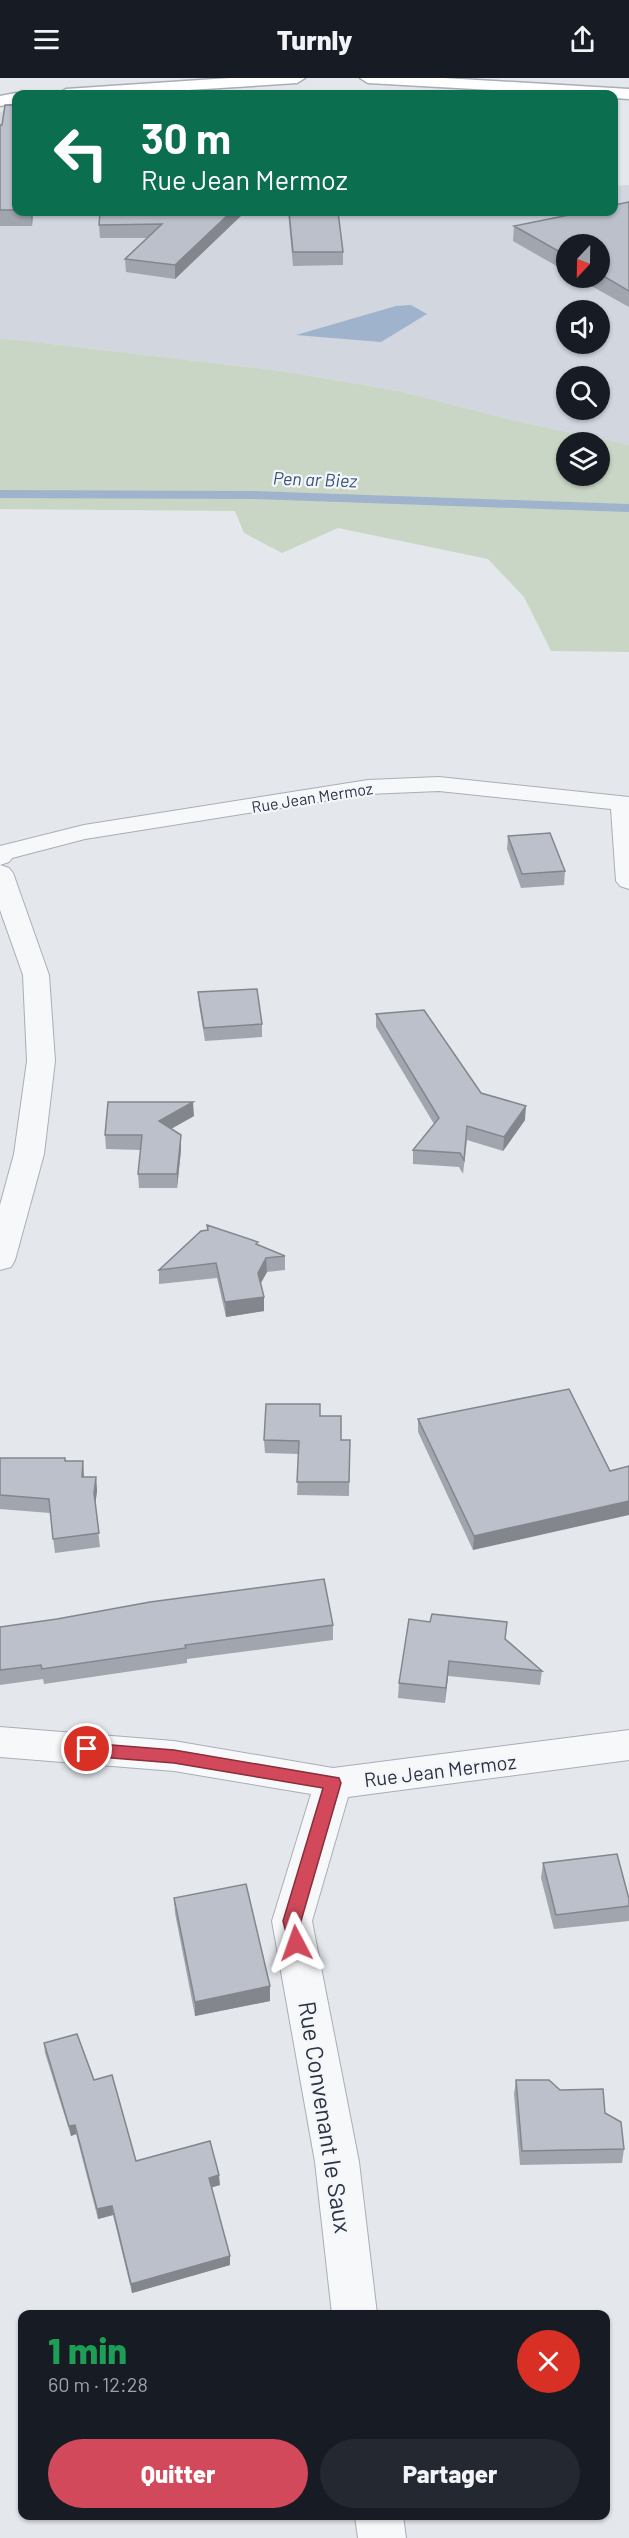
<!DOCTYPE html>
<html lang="fr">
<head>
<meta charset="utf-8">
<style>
	body { margin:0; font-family:Barlow,sans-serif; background:#242831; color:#f1f3f6; height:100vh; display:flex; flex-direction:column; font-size:22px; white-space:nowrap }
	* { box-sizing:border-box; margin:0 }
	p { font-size:20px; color:#9ea1a6 }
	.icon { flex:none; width:33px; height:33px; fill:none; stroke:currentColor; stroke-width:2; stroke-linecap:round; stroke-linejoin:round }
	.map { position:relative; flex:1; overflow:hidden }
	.side { position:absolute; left:18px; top:2232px; width:592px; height:210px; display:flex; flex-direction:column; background:#171b24; border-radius:12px; box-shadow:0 2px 4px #0004 }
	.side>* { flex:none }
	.banner { position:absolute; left:12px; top:12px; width:606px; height:126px; border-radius:12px; box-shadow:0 2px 4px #0004; background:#0b6e4f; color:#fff; overflow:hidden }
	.needle { width:39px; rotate:202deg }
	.buttons { position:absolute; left:556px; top:156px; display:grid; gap:12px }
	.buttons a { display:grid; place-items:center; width:54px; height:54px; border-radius:50%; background:#171b24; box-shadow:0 2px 4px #0004; font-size:30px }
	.pin { position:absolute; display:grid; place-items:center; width:51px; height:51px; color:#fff; margin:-26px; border:3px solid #fff; border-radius:50%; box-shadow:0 2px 6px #0007 }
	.me { position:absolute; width:66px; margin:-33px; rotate:356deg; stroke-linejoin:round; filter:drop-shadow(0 0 4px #0008) }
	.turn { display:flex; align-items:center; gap:21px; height:126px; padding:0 30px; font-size:27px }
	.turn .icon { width:78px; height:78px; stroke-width:2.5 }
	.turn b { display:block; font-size:42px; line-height:51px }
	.round { display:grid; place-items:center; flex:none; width:63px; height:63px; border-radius:32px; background:#242831 }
	.summary { display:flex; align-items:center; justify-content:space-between; height:102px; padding:0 30px }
	h1 { font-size:36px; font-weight:800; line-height:45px; color:#1e9e55 }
	.primary-button { display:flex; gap:12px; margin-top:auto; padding:12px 30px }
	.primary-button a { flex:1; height:69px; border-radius:36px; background:#d1495b; color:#fff; font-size:24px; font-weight:800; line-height:69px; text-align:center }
	.primary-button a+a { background:#242831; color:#f1f3f6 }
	header { display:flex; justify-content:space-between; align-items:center; height:78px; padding:0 30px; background:#171b24; font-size:27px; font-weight:800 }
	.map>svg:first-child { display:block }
</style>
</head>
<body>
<header><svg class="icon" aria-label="menu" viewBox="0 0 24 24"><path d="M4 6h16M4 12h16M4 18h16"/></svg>Turnly<svg class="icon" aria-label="share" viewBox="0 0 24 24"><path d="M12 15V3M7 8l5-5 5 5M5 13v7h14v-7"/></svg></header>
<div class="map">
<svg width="629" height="2460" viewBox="0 0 629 2460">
	<rect width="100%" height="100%" fill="#e4e7ec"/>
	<!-- built -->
	<path fill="#d2d6de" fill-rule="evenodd" d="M16,29V134H433L451,138L481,134H614V108L629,107V367L516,343L399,313L282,293L0,260V34ZM567,166H600V200H567ZM567,232H600V266H567ZM567,298H600V332H567Z"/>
	<!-- green -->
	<path fill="#c9d6c5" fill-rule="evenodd" d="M0,260L282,293L399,313L516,343L629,367V574L551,573L524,519L488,481L338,450L282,475L244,455L235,433L0,431ZM567,364H600V398H567Z"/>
	<!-- water -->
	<path fill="#9fb4cc" d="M411,227L427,236L381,264L296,257L396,228Z"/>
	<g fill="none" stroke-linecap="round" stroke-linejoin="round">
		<!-- stream -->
		<path stroke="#9fb4cc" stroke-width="8" d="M0,416L253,417L629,430"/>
		<!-- street casing -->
		<g stroke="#a9aeb7" stroke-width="2">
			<path id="street" d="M439,699L629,719V811L620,808L616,803L611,731L439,713L368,716L85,761L12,780L9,784L0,787V768L84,747L368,702Z
				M0,787L9,790L13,795L49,897L55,983L44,1076L15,1182L11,1189L0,1192V1127L14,1076L27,983L23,897L0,832Z
				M0,1649L174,1663L333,1690L629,1652V1682L348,1719L312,1843L359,2084L377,2236H332L315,2084L272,1843L311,1716L174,1693L0,1679Z
				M355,2438H403L406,2460H358Z"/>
		</g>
		<!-- secondary casing -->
		<g stroke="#a9aeb7" stroke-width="3">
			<path id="secondary" d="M230,0H305L297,5L126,16H58L66,11Z
				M360,0H444L629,11V21L614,20V16H561L368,5Z
				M16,15L21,16H16V25L0,28V18Z"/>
		</g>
		<!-- street -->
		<use href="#street" fill="#f7f8fa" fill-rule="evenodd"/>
		<!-- secondary -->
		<use href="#secondary" fill="#fff" fill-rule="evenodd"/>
	</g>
	<!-- wall -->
	<path fill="#a1a5ae" d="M16,27V134H33L32,148H0V47H2Z
		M629,124V229L577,200H600V166H567V194L513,163L514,148Z
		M245,134L175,201L126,194L125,181L148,160H100L99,147Z
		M288,134H338L343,174V187L293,188Z
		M508,758L565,793L564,807L521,810L507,771Z
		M198,914L262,946V959L205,963L199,927Z
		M376,936L481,1015L525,1042L503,1073L467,1062L463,1096L459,1089L413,1086V1072L434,1046L376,949Z
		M194,1038L171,1051L181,1057V1072L177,1110H139L138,1096L141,1072L106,1071L105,1057Z
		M207,1147L285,1178V1192L267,1194L261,1205L264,1219V1233L226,1239L217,1200L159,1206V1192L207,1152Z
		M320,1338L341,1362H350L349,1418L297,1417L299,1376L265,1375L264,1362Z
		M418,1341L610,1393L473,1472L418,1354Z
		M0,1380H65L66,1383L84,1399H96L97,1413L95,1426L100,1469L55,1475L50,1435L0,1431Z
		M409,1541L506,1561L542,1593L540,1607L448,1598L445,1625L398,1620L399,1605Z
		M333,1547V1562L187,1581V1585L44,1606L43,1601L0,1607V1549Z
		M543,1785L629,1821V1843L554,1851L541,1800Z
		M174,1820L270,1923L195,1938L175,1835Z
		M44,1965L94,2002L136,2083L220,2107L212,2109L230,2187L132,2215L113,2137L98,2141L76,2056L71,2058L45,1975Z
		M516,2002L560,2012L605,2035L624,2071L622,2085L520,2087L514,2016Z"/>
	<!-- shaded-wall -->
	<path fill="#83868d" d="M31,134H33L32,148Z
		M231,134H245L175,201V187Z
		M193,1024L194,1038L160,1057L159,1043Z
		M526,1028L525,1042L503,1073L504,1059Z
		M181,1057V1072L177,1110V1096Z
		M266,1180L267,1194L258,1210V1195Z
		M264,1219V1233L226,1239L225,1224Z
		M83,1383L84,1397L83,1413L82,1399Z
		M96,1399L97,1413L95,1429L94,1415Z
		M629,1423V1437L473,1472L474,1458Z
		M449,1583L448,1598L445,1625L446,1610Z
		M270,1908V1923L195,1938V1924Z
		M75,2047L76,2056L71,2058L69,2048Z
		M219,2097L220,2107L210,2110L209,2100Z
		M112,2128L113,2137L98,2141L97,2131Z
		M230,2178V2187L132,2215L131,2206Z"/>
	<!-- building -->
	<path fill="#bbc0ca" stroke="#83868d" stroke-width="1.5" d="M5,27H16V132H0V47H2Z
		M629,124V213L600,196V166H567V178L514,148L584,134H614V127Z
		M100,134H231L175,187L125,181L162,146L99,147Z
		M289,134H338L343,174H293Z
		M550,755L565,793L522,796L508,758Z
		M257,911L262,946L204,950L198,914Z
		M424,932L481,1015L526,1028L504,1059L467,1048L464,1082L460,1075L413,1072L439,1040L376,936Z
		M108,1024H193L159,1043L181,1057L177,1096H138L142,1057H105Z
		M207,1147L258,1164L256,1166L285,1178L266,1180L258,1195L264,1219L225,1224L216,1185L159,1192L201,1153L208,1152Z
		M569,1311L610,1393L629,1388V1423L474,1458L418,1341Z
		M266,1326H320V1338H341V1362H350L349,1404H297L299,1363L264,1362Z
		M0,1380H65V1383H83L82,1399H96L94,1415L99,1455L53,1461L49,1421L0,1417Z
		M324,1501L333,1547L185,1567L186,1570L42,1591L41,1587L0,1592V1549L57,1541L150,1524Z
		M432,1536L507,1544L505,1561L542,1593L449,1583L446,1610L399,1605L409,1541L430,1544Z
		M617,1776L629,1821V1828L556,1837L543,1785Z
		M246,1806L270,1908L195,1924L174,1820Z
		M77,1956L94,2002L112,1997L136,2083L210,2063L219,2097L209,2100L230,2178L131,2206L112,2128L97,2131L75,2047L69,2048L44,1965Z
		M516,2002H549L560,2012L603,2011L605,2035L621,2044L624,2071L522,2073Z"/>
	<!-- route -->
	<path fill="#d1495b" stroke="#882f3b" stroke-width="1.5" d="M87,1665L174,1672L339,1700L341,1705L301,1843L305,1865L302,1870L296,1872L290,1870L283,1843L323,1710L174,1685L87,1678L79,1671Z"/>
	<g text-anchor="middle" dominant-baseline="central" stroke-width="4.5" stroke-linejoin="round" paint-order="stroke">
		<!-- far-street labels -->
		<g font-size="16" fill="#2b3445" stroke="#f4f6f9">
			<text transform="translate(312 719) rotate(-9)">Rue Jean Mermoz</text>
		</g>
		<!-- far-water labels -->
		<g font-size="18" font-style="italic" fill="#34527a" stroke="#f4f6f9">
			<text transform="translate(315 401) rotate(2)">Pen ar Biez</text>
		</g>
		<!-- street labels -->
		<g font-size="20" fill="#2b3445" stroke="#f4f6f9">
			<text transform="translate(440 1692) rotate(-7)">Rue Jean Mermoz</text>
		</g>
		<!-- near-street labels -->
		<g font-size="24" fill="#2b3445" stroke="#f4f6f9">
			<text transform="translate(326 2039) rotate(81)">Rue Convenant le Saux</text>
		</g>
	</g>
</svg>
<div class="buttons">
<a><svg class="needle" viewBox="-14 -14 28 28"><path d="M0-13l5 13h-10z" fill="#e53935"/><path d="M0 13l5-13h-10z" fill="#9ea1a6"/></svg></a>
<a><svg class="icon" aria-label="sound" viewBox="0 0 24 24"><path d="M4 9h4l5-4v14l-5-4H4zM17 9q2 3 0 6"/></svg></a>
<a><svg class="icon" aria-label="search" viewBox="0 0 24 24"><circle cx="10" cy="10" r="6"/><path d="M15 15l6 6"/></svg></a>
<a><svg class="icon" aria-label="layers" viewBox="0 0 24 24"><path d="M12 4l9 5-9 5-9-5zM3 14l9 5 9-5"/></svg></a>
</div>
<div class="pin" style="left:87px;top:1671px;background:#d93025"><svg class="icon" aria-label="arrive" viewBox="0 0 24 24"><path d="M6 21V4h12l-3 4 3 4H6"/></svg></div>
<svg class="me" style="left:296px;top:1865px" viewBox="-20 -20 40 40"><path d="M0-17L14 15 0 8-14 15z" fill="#d1495b" stroke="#fff" stroke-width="4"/></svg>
<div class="banner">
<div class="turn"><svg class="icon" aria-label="left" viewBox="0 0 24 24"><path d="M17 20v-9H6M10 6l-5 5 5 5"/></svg><div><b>30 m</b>Rue Jean Mermoz</div></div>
</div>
<section class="side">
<div class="summary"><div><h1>1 min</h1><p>60 m · 12:28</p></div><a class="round" style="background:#d93025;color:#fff"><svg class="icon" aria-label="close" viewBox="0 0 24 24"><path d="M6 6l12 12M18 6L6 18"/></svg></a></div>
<div class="primary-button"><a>Quitter</a><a>Partager</a></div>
</section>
</div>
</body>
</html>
